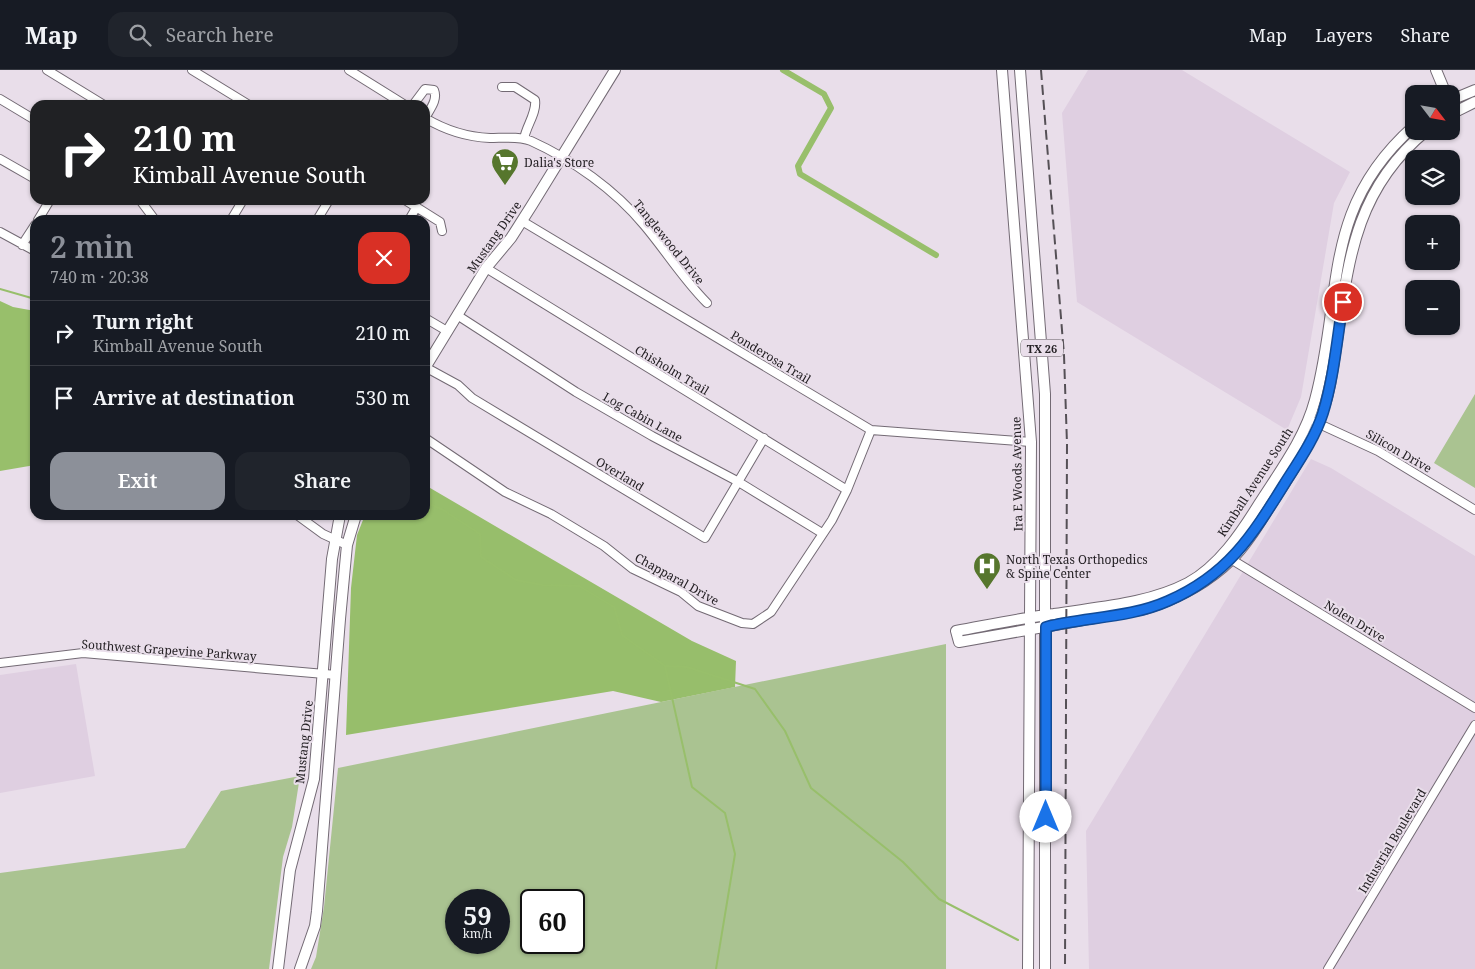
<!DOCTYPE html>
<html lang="en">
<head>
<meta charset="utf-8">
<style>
	body { margin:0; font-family:"Noto Serif",serif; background:#20242c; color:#f1f3f6; height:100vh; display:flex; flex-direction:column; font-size:19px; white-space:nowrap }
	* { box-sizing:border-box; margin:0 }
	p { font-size:16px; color:#9ea1a6 }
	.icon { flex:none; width:28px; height:28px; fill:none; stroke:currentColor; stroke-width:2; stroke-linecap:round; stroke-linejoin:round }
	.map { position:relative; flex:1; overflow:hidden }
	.panel { position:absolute; left:30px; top:145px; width:400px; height:305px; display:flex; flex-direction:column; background:#171b24; border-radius:15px; box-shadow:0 1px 4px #0004 }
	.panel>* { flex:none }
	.guide { position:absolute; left:30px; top:30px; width:400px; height:105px; border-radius:15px; box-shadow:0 1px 4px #0004; background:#202124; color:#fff; overflow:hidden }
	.needle { width:32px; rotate:121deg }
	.fabs { position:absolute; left:1405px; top:15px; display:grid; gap:10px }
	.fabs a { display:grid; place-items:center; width:55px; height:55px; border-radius:10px; background:#171b24; box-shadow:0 1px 4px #0004; font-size:25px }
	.speed { position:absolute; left:445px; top:819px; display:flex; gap:10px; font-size:25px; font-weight:700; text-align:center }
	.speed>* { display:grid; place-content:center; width:65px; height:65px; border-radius:50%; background:#171b24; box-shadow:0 1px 4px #0004; line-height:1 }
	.speed small { font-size:12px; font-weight:400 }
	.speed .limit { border:2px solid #111; border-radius:8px; background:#fff; color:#111 }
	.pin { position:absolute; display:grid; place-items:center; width:42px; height:42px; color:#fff; margin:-21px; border:2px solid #fff; border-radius:50%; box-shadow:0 1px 5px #0007 }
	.me { position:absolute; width:55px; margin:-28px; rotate:0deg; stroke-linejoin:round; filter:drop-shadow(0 0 4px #0008) }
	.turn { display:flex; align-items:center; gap:18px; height:105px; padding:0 20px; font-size:22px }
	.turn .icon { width:65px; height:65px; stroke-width:2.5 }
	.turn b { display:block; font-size:35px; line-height:42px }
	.round { display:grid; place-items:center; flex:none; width:52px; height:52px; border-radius:15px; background:#20242c }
	.head { display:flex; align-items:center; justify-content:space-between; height:85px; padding:0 20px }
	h1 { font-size:30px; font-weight:600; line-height:38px; color:#8c9099 }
	.action { display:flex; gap:10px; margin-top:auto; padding:10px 20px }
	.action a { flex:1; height:58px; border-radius:15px; background:#8c9099; color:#fff; font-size:20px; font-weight:600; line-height:58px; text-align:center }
	.action a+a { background:#20242c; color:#f1f3f6 }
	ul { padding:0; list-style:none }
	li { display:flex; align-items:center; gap:15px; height:65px; padding:0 20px; border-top:1px solid #363941 }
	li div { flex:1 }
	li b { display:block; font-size:19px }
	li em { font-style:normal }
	header { display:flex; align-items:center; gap:30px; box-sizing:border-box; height:70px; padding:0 25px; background:#171b24; border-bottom:1px solid #363941 }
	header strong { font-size:24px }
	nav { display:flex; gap:28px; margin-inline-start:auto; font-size:18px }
	.search { width:350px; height:45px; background:#20242c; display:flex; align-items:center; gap:12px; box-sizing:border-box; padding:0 18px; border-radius:15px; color:#9ea1a6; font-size:19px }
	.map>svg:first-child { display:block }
</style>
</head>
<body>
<header>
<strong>Map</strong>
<div class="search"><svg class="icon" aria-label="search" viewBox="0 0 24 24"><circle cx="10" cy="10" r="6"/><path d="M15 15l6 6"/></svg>Search here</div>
<nav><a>Map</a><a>Layers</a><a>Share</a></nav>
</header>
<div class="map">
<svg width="1475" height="899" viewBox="0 0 1475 899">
	<rect width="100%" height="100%" fill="#e9deea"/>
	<!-- built -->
	<path fill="#dfcfe1" d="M1088,0H1182L1350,102L1334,133L1301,327L1287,360L1077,232L1062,43Z
		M1311,389L1331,398L1475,486V899H1089L1086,761Z
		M76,594L95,706L0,723V605Z"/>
	<!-- green -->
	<path fill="#aac391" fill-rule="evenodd" d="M1475,324V418L1434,393Z
		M946,574V899H311L316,887L324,837L338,698ZM456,830H499V872H456ZM531,830H574V872H531Z
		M300,706L292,757L283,787L269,899H0V803L185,778L221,721Z"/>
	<!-- forest -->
	<path fill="#97be6b" d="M425,415L692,571L736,591L735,617L661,632L613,621L346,665L351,518L357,465L365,445H425Z"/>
	<!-- water -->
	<path fill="#98bf6b" d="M0,231L13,237L35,241V395L0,401Z"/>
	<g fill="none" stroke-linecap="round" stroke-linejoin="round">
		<!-- stream -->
		<path stroke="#98bf6b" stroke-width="2" d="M0,219L35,229
			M425,432L443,440L480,464L481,487L516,510L542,515L579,516L614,537L622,565L665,596L692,717L725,743L735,784L716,899
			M666,596L687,597L755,619L785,661L811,718L903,792L939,829L1018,870"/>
		<!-- canal -->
		<path stroke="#98bf6b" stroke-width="6" d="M783,0L824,24L831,38L798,96L800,104L936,185"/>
		<!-- minor casing -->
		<g stroke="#736a74" stroke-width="10">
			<path id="minor" d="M47,0L104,35
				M192,0L249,35
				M349,0L405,35
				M502,17H515L535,30C537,43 526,56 524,69
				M0,29L35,50
				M413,35L425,19L434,20C438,30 430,39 425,48
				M425,48C445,60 466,67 490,68C503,68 519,66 531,71C573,90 615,120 644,155C666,181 683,209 707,233
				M0,89L35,109
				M140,130L155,150
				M405,130L440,152L442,161
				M38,150L50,130
				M231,150L243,130
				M317,150L329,130
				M409,150L416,138
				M522,151L871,360L1031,372
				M0,162L35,181
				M22,175L35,155
				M486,198L847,420
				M457,245L576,322L652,366L737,411L822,463
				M425,248L447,261
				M425,297L458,315L472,328L705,468L764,368
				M1315,352L1378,381L1475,440
				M425,368L505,422L551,444L604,476L633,499L681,522L698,536L742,553L753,554L771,542L832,450L847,420L871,360
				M297,445L323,464L347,475
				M1229,488L1475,638
				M0,593L83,583L336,605
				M1328,899L1475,655"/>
		</g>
		<!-- major casing -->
		<g stroke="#736a74" stroke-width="12">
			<path id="major" d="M1002,0L1031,372L1028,899
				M1020,0L1045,324V899
				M1436,0L1446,24
				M1451,30L1475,20
				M1451,44L1475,32
				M1414,56C1320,139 1344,223 1315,330C1305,368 1280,401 1259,434C1241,463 1219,496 1188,513C1148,534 1098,537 1054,544C1021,548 989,555 956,561L959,572L1145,539C1177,529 1208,513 1232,489C1249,472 1261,450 1274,430C1297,394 1322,358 1330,315C1348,218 1342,130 1426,61
				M425,298L486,198L511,168L532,135L615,0
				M278,899L290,800L314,709L332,489L340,445
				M300,899L315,856L317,841L340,549L347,475L356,445"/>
		</g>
		<!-- minor -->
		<use href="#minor" stroke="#fff" stroke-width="8"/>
		<!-- major -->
		<use href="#major" stroke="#fff" stroke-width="10"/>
		<!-- rail -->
		<path stroke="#555056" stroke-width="2" stroke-dasharray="10 5" stroke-linecap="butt" d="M1041,0L1064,285L1067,374L1065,899"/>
	</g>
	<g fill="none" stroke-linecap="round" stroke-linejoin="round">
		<!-- route casing -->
		<g stroke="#114b97" stroke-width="12">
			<path id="route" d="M1046,747V557C1086,547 1130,548 1168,531C1228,505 1252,466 1285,413C1299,391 1315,368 1323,343C1334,307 1337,269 1343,232"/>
		</g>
		<!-- route -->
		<use href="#route" stroke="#1a73e8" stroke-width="9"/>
	</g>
	<!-- icons -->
	<defs>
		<g id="supermarket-pin" transform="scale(1.4375)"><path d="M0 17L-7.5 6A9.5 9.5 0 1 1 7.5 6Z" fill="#56762d" stroke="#e9deea"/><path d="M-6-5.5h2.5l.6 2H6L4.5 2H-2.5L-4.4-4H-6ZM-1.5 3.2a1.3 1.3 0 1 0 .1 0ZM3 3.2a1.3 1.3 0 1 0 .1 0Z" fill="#fff"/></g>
		<g id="hospital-pin" transform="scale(1.4375)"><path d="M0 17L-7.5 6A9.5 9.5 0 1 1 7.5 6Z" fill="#56762d" stroke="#e9deea"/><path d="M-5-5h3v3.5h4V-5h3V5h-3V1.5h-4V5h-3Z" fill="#fff"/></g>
	</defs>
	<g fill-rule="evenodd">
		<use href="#supermarket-pin" x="505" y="92"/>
		<use href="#hospital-pin" x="987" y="496"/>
	</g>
	<g text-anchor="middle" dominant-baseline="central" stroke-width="4" stroke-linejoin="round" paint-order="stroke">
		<!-- shield labels -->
		<rect fill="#e9deea" stroke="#605a60" stroke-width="1" x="1021" y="269.5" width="42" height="17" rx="4"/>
		<g font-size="11" font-weight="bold" fill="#252125">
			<text x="1042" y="278">TX 26</text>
		</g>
		<!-- poi labels -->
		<g font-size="12" fill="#252125" stroke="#e9deea" text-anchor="start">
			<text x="524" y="92">Dalia's Store</text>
			<text x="1006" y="489">North Texas Orthopedics<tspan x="1006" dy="14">&amp; Spine Center</tspan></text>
		</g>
		<!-- street labels -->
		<g font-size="12" fill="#252125" stroke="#e9deea">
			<text transform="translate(494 167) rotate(-55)">Mustang Drive</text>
			<text transform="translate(669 172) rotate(51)">Tanglewood Drive</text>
			<text transform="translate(771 287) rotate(31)">Ponderosa Trail</text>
			<text transform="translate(672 300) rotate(31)">Chisholm Trail</text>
			<text transform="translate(643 347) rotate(29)">Log Cabin Lane</text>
			<text transform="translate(1399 381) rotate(30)">Silicon Drive</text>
			<text transform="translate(620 404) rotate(31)">Overland</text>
			<text transform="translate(1017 404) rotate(-91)">Ira E Woods Avenue</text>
			<text transform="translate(1255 412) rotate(-57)">Kimball Avenue South</text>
			<text transform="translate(677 509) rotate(29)">Chapparal Drive</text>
			<text transform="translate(1355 551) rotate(31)">Nolen Drive</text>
			<text transform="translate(169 580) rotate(4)">Southwest Grapevine Parkway</text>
			<text transform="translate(304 672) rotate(-84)">Mustang Drive</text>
			<text transform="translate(1392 771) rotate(-59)">Industrial Boulevard</text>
		</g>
	</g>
</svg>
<div class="fabs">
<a><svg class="needle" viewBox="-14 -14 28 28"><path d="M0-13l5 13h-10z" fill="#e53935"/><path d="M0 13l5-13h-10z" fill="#9ea1a6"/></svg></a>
<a><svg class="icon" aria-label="layers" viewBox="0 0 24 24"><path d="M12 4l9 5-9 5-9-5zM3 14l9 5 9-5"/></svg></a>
<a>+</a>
<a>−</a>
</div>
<div class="speed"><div>59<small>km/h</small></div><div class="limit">60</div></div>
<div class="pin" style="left:1343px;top:232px;background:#d93025"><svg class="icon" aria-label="arrive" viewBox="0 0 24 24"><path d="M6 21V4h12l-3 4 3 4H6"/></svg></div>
<svg class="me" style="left:1046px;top:747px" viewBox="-20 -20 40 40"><circle r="19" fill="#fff"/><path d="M0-13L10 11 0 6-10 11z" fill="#1a73e8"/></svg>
<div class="guide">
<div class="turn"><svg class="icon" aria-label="right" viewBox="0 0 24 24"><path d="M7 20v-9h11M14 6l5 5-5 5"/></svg><div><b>210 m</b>Kimball Avenue South</div></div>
</div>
<section class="panel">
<div class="head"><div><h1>2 min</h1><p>740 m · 20:38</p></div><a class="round" style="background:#d93025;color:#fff"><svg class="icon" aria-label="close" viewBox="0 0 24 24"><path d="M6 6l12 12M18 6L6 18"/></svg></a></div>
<ul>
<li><svg class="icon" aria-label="right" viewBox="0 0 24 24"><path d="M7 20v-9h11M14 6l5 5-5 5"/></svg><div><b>Turn right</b><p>Kimball Avenue South</p></div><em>210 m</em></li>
<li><svg class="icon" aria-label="arrive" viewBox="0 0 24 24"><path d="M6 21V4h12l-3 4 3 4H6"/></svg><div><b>Arrive at destination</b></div><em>530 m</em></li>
</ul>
<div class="action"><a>Exit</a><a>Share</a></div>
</section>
</div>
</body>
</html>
